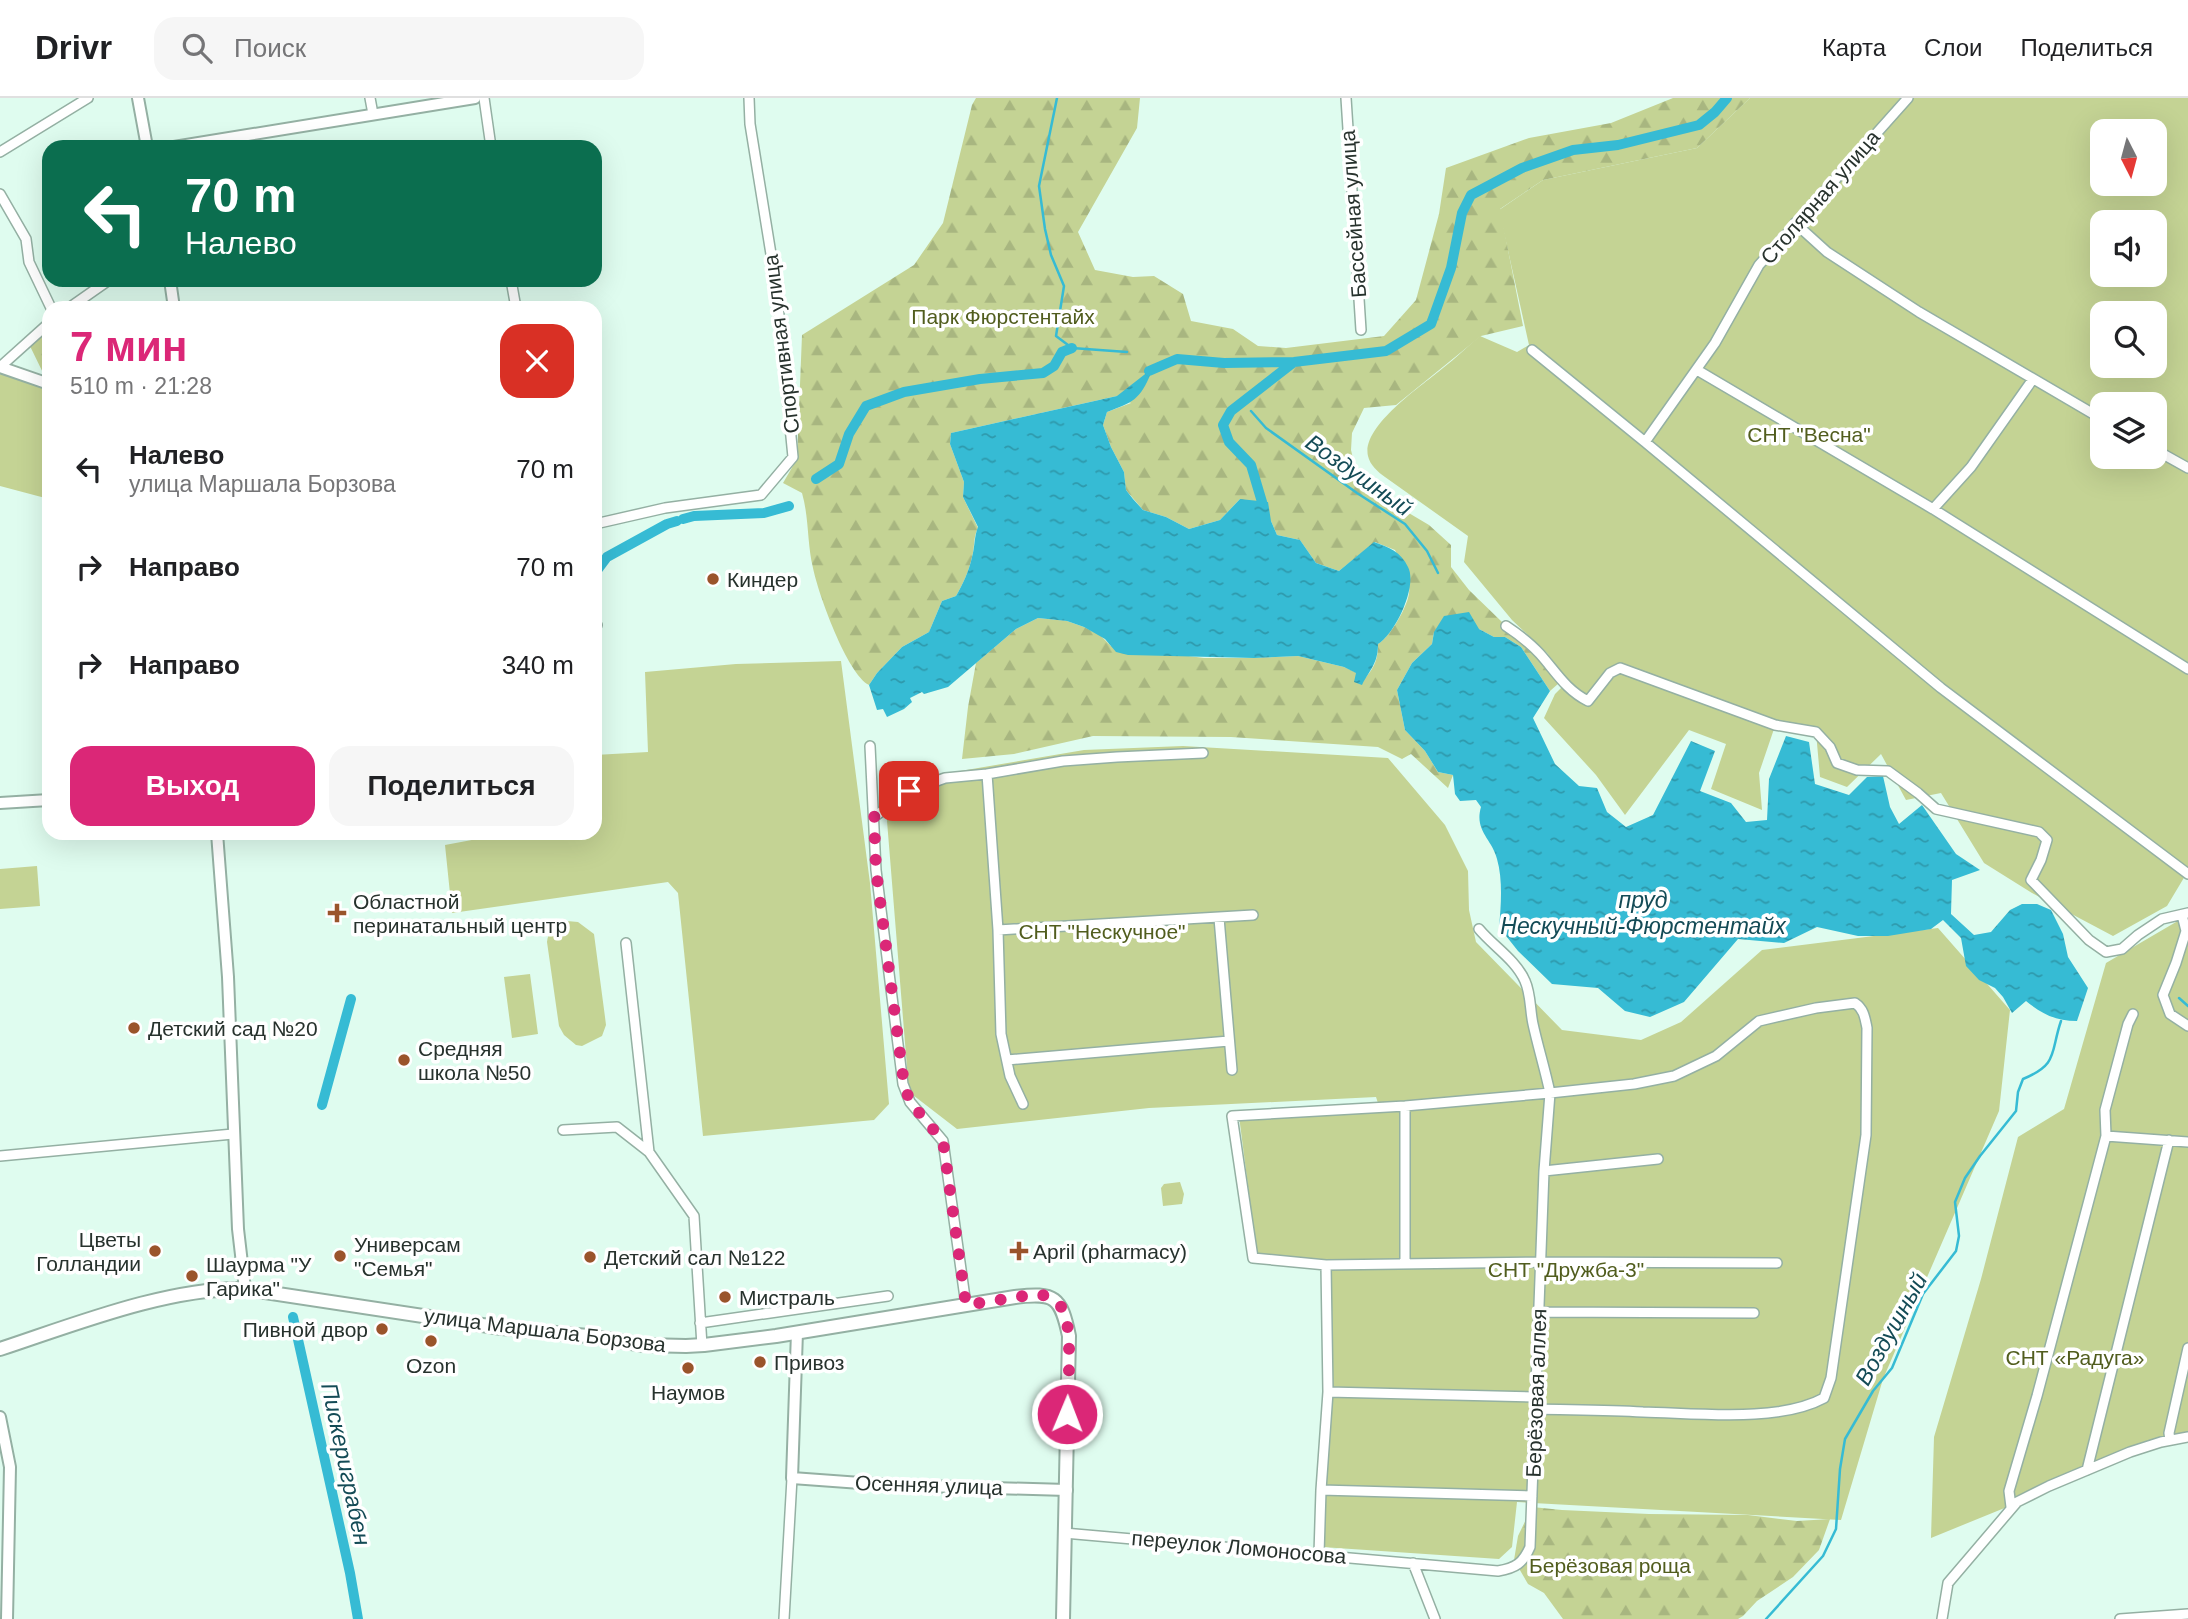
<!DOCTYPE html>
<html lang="ru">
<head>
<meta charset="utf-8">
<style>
	body { margin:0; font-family:Helvetica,sans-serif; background:#f6f6f6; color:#202124; height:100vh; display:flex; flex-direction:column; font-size:26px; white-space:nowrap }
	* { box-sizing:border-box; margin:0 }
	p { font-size:23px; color:#757577 }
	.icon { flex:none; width:38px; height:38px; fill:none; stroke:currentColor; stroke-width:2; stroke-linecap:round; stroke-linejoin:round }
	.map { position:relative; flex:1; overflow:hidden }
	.details { position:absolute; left:42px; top:203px; width:560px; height:539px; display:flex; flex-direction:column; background:#fff; border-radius:21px; box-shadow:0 7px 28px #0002 }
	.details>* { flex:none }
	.guide { position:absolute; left:42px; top:42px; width:560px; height:147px; border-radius:21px; box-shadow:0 7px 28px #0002; background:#0b6e4f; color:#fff; overflow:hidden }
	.needle { width:46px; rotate:174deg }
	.controls { position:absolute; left:2090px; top:21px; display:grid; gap:14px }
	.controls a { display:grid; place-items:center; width:77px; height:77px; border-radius:14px; background:#fff; box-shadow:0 7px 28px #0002; font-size:35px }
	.pin { position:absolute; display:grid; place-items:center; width:60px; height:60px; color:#fff; margin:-30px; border-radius:14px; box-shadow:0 4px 10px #0006 }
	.me { position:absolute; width:77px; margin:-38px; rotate:1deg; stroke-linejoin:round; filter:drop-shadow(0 0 5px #0008) }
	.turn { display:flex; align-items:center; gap:24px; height:147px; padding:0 28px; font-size:32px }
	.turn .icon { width:91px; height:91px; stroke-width:2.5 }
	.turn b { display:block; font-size:49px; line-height:60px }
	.round { display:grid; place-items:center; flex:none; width:74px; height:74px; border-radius:21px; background:#f6f6f6 }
	.overview { display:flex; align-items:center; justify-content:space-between; height:119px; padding:0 28px }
	h1 { font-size:42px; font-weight:700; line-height:52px; color:#db2777 }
	.action { display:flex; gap:14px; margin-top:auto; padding:14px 28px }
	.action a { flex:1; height:80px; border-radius:21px; background:#db2777; color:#fff; font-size:28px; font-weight:700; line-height:80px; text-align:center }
	.action a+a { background:#f6f6f6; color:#202124 }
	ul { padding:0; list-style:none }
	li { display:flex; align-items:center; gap:21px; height:98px; padding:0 28px }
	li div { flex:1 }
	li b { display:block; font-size:26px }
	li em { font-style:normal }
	header { display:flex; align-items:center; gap:42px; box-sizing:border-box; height:98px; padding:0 35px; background:#fff; border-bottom:2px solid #e0e0e0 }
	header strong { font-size:33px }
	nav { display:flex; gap:38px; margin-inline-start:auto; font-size:24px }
	.search { width:490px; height:63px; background:#f6f6f6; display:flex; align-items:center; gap:18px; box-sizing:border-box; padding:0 24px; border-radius:21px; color:#757577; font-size:26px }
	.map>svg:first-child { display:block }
</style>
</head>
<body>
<header>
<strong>Drivr</strong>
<div class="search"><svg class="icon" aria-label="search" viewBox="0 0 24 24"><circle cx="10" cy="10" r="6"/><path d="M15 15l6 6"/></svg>Поиск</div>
<nav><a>Карта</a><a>Слои</a><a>Поделиться</a></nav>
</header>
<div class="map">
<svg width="2188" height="1521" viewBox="0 0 2188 1521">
	<defs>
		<pattern id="forest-firs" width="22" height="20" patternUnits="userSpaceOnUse" patternTransform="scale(1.75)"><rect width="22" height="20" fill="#c4d394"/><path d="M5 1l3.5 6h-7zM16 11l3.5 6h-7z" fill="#a8b680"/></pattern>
		<pattern id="water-ripples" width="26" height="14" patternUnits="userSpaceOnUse" patternTransform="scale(1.75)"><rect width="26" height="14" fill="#36bbd4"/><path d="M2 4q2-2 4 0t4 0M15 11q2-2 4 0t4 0" fill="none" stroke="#2e99ac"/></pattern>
	</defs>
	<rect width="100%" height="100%" fill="#dffcef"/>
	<!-- green -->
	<path fill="#c4d394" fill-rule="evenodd" d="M1750,0H2188V773L2167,808L2113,838L2032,795L1984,765L1941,695L1906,702L1881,656L1847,689L1820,679L1816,634L1775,628L1759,675L1762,712L1711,691L1726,646L1689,632L1625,717L1596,677L1544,620L1555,596L1568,583L1547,555L1512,522L1464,464L1468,438L1385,379C1378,374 1370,367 1368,358C1361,328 1423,287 1443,270C1456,260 1468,248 1480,238L1517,254L1529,247L1499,112L1543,82L1697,50ZM2102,33H2154V86H2102ZM2102,124H2154V177H2102ZM2102,215H2154V268H2102ZM2102,306H2154V359H2102Z
		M0,276L13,279L49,293V401L0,388Z
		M841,563L870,785L889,1006L874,1022L703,1038L678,795L668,784L452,815L445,747L477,741L478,735H595V657L648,654L645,574L736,566Z
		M1183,648L1388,660L1445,727L1468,773L1469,812L1476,844L1562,932L1641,942L1681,924L1762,852L1938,830L2010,912L1999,1013L1883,1281L1841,1422L1517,1404L1512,1449L1499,1461L1322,1449L1326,1162L1257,1158L1239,1018L1379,1008L1376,999L1149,1010L957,1031L909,994L884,686L1084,652Z
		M37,768L40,808L0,811V771Z
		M2188,817V1335L1931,1440L1934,1339L1981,1181L2018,1039L2064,1011L2106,865Z
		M567,823L578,824L594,836L605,919L606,927L602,938L582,948L576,947L564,937L559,928L547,844C548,833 556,826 567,823Z
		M530,876L538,936L512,940L504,879Z
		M1180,1084L1184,1096L1182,1106L1163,1108L1161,1090L1164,1086Z"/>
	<!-- forest -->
	<path fill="url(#forest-firs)" d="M976,0H1140L1137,30L1078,134L1095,172L1133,179L1154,178L1183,196L1191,223L1233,231L1258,248L1286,250L1384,238L1416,202L1439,116L1446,70L1529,40L1611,25L1673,0H1750L1697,50L1543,82L1500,111L1523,228L1481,238L1396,307L1364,310L1352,335L1351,352L1357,377L1402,411L1429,427L1451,447V469L1469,492L1539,560L1559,585L1550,593L1521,549L1505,539H1494L1479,531L1434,534L1432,546L1412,565L1397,592L1405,632L1425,653L1438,674L1453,677L1448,690L1411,656L1402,661L1378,649L1231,639L1093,638L1014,656L962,661L968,609L976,565L1016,531L1038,520L1067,523L1084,529L1100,537L1111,548L1204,560H1254L1298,558L1344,569L1366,579C1375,569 1378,560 1378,546C1390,539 1412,503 1409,489C1407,476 1400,463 1395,452L1375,444L1339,473L1316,465L1300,442L1277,437L1271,423L1240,401L1220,422L1189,431L1166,419L1143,412L1126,392L1124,374L1111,349L1103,327L1107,314L1131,305L1117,298L951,335L950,346L964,384L963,399L978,430C973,439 975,449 972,459C969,473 963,486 956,498L942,503L929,534L902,549L877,575L869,587C847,576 818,495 813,470C807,445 809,419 802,395L783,385L797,361L802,237L914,167L943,125L972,7Z
		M49,231V282L46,281L29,246Z
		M1532,1409L1562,1412L1649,1416L1748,1417L1797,1423L1830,1421L1819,1452L1793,1479L1757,1503L1743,1518L1738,1521H1563L1544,1495L1528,1486L1514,1462L1518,1438Z"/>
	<!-- water -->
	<path fill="url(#water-ripples)" d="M1149,273L1151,275C1140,302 1133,304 1107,314L1103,327L1111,349L1124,374L1126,392L1133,401L1143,412L1166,419L1189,431L1220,422L1240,401L1268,404L1271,423L1277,437L1300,442L1316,465L1339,473L1374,444C1389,449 1401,454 1408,469C1418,488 1395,536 1378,546C1378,566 1370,571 1362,587L1354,584L1356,575L1344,569L1298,558L1254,560L1128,557L1116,554L1105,541L1084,529L1067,523L1038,520L1016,531L948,589L924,596L922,594L910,600L912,604L904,611L887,619L883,611L877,612L869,587L877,575L902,549L929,534L942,503L956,498C963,486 969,473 972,459C975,449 974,439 978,429L963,399L964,384L950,346L951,335L1117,298Z
		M1469,514L1479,531L1494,539H1505L1521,549L1550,593L1533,620L1555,666L1579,688L1597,690L1607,714L1626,729L1653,717L1691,643L1715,653L1700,693L1731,705L1746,724L1767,722L1769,681L1786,638L1809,644L1815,686L1849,697L1867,679L1883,678L1890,709L1899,726L1922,707L1956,756L1980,772L1952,782L1951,816L1974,837L1991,834L2010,812L2022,806H2037L2051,812L2063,836L2068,859L2088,890L2077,923C2056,923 2042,916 2026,903L2012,915L2003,899L1995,890L1979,882L1966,868L1961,840L1943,822L1931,831L1888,838H1858L1817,829L1784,845L1738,841L1684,904L1650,919L1625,913L1598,890L1552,886L1518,853L1499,829C1501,808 1503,782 1497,761C1492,741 1474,733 1481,709L1476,702L1460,703L1455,696L1453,677L1438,674L1425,653L1405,632L1397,592L1412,565L1432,546L1434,534L1444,518Z"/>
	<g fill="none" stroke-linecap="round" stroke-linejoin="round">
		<!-- stream -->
		<path stroke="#36bbd4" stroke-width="2.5" d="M1057,0L1039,88L1045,131L1051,157L1064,188L1056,238L1072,250L1127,254
			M1251,313L1266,330L1357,395L1405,426L1427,453L1438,475
			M2179,900L2188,908
			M1766,1521L1823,1458L1836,1431L1840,1371L1845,1341L1873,1293L1892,1270L1923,1196L1956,1153L1959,1138L1955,1104L1965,1080L1980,1058L2016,1013L2018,994L2023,981C2059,966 2050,955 2061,923"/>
		<!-- canal -->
		<path stroke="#36bbd4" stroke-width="10" d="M1149,273L1177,261L1224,265L1294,264L1386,253L1431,226L1451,170L1462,115L1471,97L1522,70L1573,52L1618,47L1699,27L1715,14L1727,0
			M816,381L839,366L849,336L866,308L904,294L980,281L1043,275L1054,268L1062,254L1072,250
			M1262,404L1251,367L1229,344L1223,327L1231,313L1294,264
			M683,421L694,418L764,415L789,408
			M595,475L607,459L667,426L677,423
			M322,1007L351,901
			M293,1219L350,1475L358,1521"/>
		<!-- minor casing -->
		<g stroke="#94b0a3" stroke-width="12">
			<path id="minor" d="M370,0L373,16
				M484,0L491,49
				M1346,0L1361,232
				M0,54L88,0
				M0,96L26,141L29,164L51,210
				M1795,125L1827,154L1919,214L2102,321
				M511,182L516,210
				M69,210L109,182
				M1532,252L1645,344L1941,590L2188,776
				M0,269L49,225
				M1697,272L1933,411L2188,571
				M1645,344L1715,245L1759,167L1908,0
				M2154,351L2188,370
				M1933,411L1971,369L2033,281
				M595,426L665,410L761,397L793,359L776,187L750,26L749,0
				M595,526L597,527
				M1506,528C1518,536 1530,545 1540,556C1556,574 1566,592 1588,603L1610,575L1620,570L1775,627L1816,634L1830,649L1837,665L1857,672L1888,673L1918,695L1936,711L2039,734L2047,742L2041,762L2031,782L2089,842L2106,854L2122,851L2138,837L2162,821L2188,815
				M870,648L876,772L903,986L910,1004L943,1043L966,1207
				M874,719L909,693L945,680L987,676
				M2182,817L2186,833L2176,865L2163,897L2170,916L2188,928
				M1219,820L1232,972
				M1479,831C1493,848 1516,862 1525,883C1531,896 1530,913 1533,926C1538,949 1545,971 1550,995L1634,986L1674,978L1716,958L1759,923L1816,910L1855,905C1864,911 1865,920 1867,930L1866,1037L1831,1280L1824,1300C1778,1325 1696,1315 1643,1314C1607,1312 1571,1312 1535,1311
				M998,832L1253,817
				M626,845L649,1054L694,1118L702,1248
				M1007,962L1229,943
				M1023,1006L1010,978L1001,936L998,832L987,676L1063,663L1117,659L1203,655
				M1405,1008V1165
				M563,1032L617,1029L649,1054
				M2106,1038L2188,1044
				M0,1058L233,1036
				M1544,1073L1658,1061
				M1539,1214L1754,1215
				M700,1225L888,1198
				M1328,1294L1326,1167L1541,1164L1777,1165
				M2170,1342L2169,1335L2188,1250
				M2087,1372L2169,1042
				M1321,1392L1532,1398
				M2011,1409L2009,1393L2037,1298L2106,1038L2105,1012L2128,926L2133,916
				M1064,1435L1498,1473C1516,1470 1523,1465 1530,1449L1544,1073L1550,995L1405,1008L1232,1018L1253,1160L1326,1167
				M1319,1456L1321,1392L1328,1294L1535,1299
				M1413,1465L1435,1521
				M784,1521L792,1380
				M1942,1521L1948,1485L2017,1404L2049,1388L2130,1354L2161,1344L2188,1339
				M2120,1521L2188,1516"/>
		</g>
		<!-- tertiary casing -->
		<g stroke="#94b0a3" stroke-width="14">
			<path id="tertiary" d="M138,0L147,49
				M174,49L475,0
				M170,182L174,210
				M0,269L49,286
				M0,705L49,702
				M217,735L228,879L238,1131L245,1191
				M797,1234L792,1380L888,1387L1067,1392
				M0,1319L10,1369L7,1521"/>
		</g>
		<!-- secondary casing -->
		<g stroke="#94b0a3" stroke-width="16">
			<path id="secondary" d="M0,1251C73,1227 168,1189 245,1191L502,1230L588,1238L644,1247L686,1248L704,1247L776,1238L1015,1199C1055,1194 1061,1199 1069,1238L1063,1521"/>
		</g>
		<!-- minor -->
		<use href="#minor" stroke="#fff" stroke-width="9"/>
		<!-- tertiary -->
		<use href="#tertiary" stroke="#fff" stroke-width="10"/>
		<!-- secondary -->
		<use href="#secondary" stroke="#fff" stroke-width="12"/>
	</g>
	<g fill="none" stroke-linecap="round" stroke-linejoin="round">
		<!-- route -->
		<path stroke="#db2777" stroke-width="12" stroke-dasharray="0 21.6" d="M909,693L874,719L876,772L904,986L910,1004L943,1043L966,1207L1037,1196C1047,1197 1058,1202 1063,1212C1073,1230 1068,1293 1067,1316"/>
	</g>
	<!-- markers -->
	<g fill="#9a542b" stroke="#fff" stroke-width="2.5">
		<circle cx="713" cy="481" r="7"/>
		<path d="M333.5 804.5h7v7h7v7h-7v7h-7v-7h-7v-7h7z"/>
		<circle cx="134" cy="930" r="7"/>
		<circle cx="404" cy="962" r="7"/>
		<circle cx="155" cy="1153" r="7"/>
		<path d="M1015.5 1142.5h7v7h7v7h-7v7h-7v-7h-7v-7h7z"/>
		<circle cx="340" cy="1158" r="7"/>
		<circle cx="590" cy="1159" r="7"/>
		<circle cx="192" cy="1178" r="7"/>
		<circle cx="725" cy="1199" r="7"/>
		<circle cx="382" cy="1231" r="7"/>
		<circle cx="431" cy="1243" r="7"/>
		<circle cx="760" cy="1264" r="7"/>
		<circle cx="688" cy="1270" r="7"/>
	</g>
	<g text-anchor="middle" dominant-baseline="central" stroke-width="7" stroke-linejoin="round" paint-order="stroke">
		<!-- street labels -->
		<g font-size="21" fill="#27322d" stroke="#fff">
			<text transform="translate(1820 99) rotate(-49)">Столярная улица</text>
			<text transform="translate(1353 116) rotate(-94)">Бассейная улица</text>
			<text transform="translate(781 246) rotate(-97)">Спортивная улица</text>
			<text transform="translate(545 1232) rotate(7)">улица Маршала Борзова</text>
			<text transform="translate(1536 1295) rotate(-88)">Берёзовая аллея</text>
			<text transform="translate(929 1387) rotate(2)">Осенняя улица</text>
			<text transform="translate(1239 1449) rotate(5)">переулок Ломоносова</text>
		</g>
		<!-- park labels -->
		<g font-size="21" fill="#515d1e" stroke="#fff">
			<text x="1003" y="218">Парк Фюрстентайх</text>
			<text x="1809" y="336">СНТ "Весна"</text>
			<text x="1102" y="833">СНТ "Нескучное"</text>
			<text x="1566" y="1171">СНТ "Дружба-3"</text>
			<text x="2075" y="1259">СНТ «Радуга»</text>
			<text x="1610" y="1467">Берёзовая роща</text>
		</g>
		<!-- poi labels -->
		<g font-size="21" fill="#27322d" stroke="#fff" text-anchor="start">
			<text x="727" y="481">Киндер</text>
			<text x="353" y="803">Областной<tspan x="353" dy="24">перинатальный центр</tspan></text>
			<text x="148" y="930">Детский сад №20</text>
			<text x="418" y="950">Средняя<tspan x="418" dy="24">школа №50</tspan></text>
			<text x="141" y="1141" text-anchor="end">Цветы<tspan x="141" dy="24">Голландии</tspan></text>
			<text x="354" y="1146">Универсам<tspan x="354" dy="24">"Семья"</tspan></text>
			<text x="1033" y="1153">April (pharmacy)</text>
			<text x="604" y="1159">Детский сал №122</text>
			<text x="206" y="1166">Шаурма "У<tspan x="206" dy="24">Гарика"</tspan></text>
			<text x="739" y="1199">Мистраль</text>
			<text x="368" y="1231" text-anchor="end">Пивной двор</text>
			<text x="774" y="1264">Привоз</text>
			<text x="431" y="1267" text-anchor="middle">Ozon</text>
			<text x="688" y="1294" text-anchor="middle">Наумов</text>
		</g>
		<!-- water labels -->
		<g font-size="23" font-style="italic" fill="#144b56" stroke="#fff">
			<text transform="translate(1359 377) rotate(35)">Воздушный</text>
			<text x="1643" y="802">пруд<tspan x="1643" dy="26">Нескучный-Фюрстентайх</tspan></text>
			<text transform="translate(1891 1231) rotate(-61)">Воздушный</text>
			<text transform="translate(346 1366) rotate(78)">Пискериграбен</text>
		</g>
	</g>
</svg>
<div class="controls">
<a><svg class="needle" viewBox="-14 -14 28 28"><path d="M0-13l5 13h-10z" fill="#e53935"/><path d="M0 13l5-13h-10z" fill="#757577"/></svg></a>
<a><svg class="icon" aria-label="sound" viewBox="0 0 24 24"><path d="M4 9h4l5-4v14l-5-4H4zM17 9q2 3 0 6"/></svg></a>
<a><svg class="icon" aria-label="search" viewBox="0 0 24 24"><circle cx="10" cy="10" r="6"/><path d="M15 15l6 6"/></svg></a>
<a><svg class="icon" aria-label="layers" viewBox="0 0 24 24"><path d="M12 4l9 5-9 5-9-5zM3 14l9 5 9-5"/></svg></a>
</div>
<div class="pin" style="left:909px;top:693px;background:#d93025"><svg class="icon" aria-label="arrive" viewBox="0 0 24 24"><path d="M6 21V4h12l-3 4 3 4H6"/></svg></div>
<svg class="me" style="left:1067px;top:1316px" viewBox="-20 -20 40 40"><circle r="17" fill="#db2777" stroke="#fff" stroke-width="3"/><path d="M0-11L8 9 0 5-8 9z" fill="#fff"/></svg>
<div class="guide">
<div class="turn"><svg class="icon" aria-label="left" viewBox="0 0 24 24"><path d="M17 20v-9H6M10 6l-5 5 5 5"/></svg><div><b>70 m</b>Налево</div></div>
</div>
<section class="details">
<div class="overview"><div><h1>7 мин</h1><p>510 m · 21:28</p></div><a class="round" style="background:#d93025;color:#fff"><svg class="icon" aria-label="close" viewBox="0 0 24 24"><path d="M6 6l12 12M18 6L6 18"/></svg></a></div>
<ul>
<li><svg class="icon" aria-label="left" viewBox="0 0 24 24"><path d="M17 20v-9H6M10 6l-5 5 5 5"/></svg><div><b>Налево</b><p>улица Маршала Борзова</p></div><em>70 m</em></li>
<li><svg class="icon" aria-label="right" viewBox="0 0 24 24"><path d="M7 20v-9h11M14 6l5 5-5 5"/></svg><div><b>Направо</b></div><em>70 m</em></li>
<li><svg class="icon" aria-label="right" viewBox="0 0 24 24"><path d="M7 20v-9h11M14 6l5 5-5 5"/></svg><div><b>Направо</b></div><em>340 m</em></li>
</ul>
<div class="action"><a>Выход</a><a>Поделиться</a></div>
</section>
</div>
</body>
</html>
